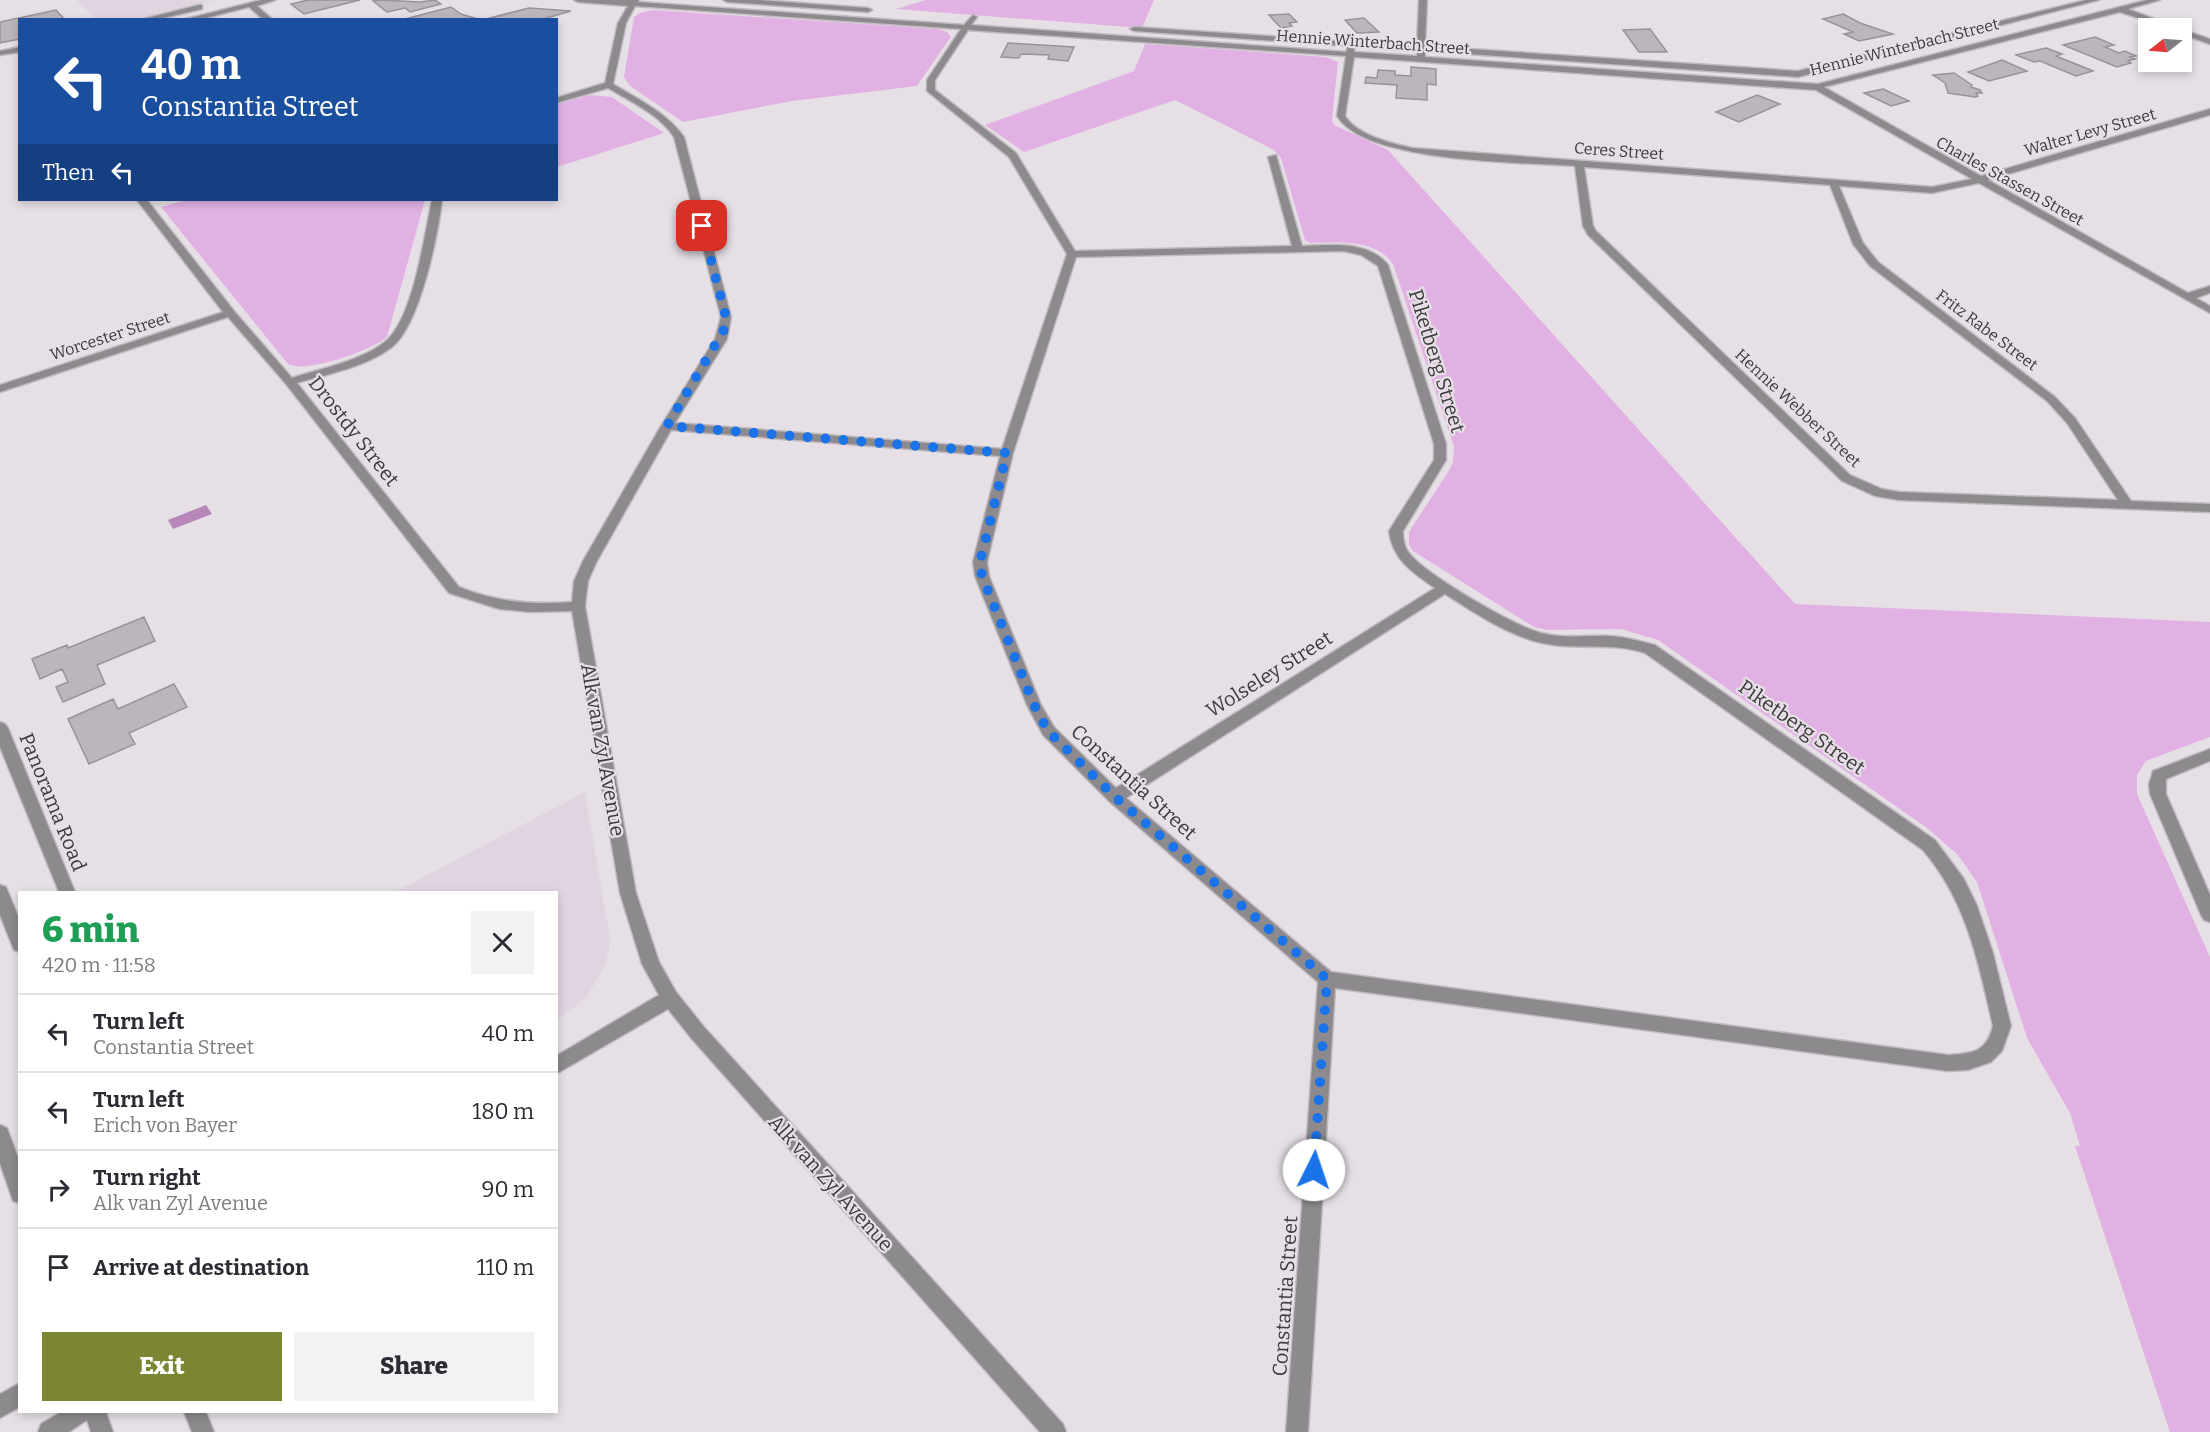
<!DOCTYPE html>
<html lang="en">
<head>
<meta charset="utf-8">
<style>
	body { margin:0; font-family:Bitter,serif; background:#f2f2f3; color:#2b2b33; height:100vh; display:flex; flex-direction:column; font-size:22px; white-space:nowrap }
	* { box-sizing:border-box; margin:0 }
	p { font-size:20px; color:#7c7c81 }
	.icon { flex:none; width:33px; height:33px; fill:none; stroke:currentColor; stroke-width:2; stroke-linecap:round; stroke-linejoin:round }
	.map { position:relative; flex:1; overflow:hidden }
	.details { position:absolute; left:18px; top:891px; width:540px; height:522px; display:flex; flex-direction:column; background:#fff; border-radius:0px; box-shadow:0 3px 9px #0003 }
	.details>* { flex:none }
	.guide { position:absolute; left:18px; top:18px; width:540px; height:183px; border-radius:0px; box-shadow:0 3px 9px #0003; background:#1a4fa0; color:#fff; overflow:hidden }
	.needle { width:39px; rotate:253deg }
	.controls { position:absolute; left:2138px; top:18px; display:grid; gap:12px }
	.controls a { display:grid; place-items:center; width:54px; height:54px; border-radius:0px; background:#fff; box-shadow:0 3px 9px #0003; font-size:30px }
	.pin { position:absolute; display:grid; place-items:center; width:51px; height:51px; color:#fff; margin:-26px; border-radius:12px; box-shadow:0 3px 9px #0006 }
	.me { position:absolute; width:66px; margin:-33px; rotate:4deg; stroke-linejoin:round; filter:drop-shadow(0 0 4px #0008) }
	.turn { display:flex; align-items:center; gap:21px; height:126px; padding:0 24px; font-size:27px }
	.turn .icon { width:78px; height:78px; stroke-width:2.5 }
	.turn b { display:block; font-size:42px; line-height:51px }
	.then { display:flex; align-items:center; height:57px; padding:0 24px; background:#0003; gap:12px; font-size:22px }
	.round { display:grid; place-items:center; flex:none; width:63px; height:63px; border-radius:0px; background:#f2f2f3 }
	.head { display:flex; align-items:center; justify-content:space-between; height:102px; padding:0 24px }
	h1 { font-size:36px; font-weight:800; line-height:45px; color:#1e9e55 }
	.primary-button { display:flex; gap:12px; margin-top:auto; padding:12px 24px }
	.primary-button a { flex:1; height:69px; border-radius:0px; background:#7c8632; color:#fff; font-size:24px; font-weight:800; line-height:69px; text-align:center }
	.primary-button a+a { background:#f2f2f3; color:#2b2b33 }
	ul { padding:0; list-style:none }
	li { display:flex; align-items:center; gap:18px; height:78px; padding:0 24px; border-top:2px solid #e1e1e2 }
	li div { flex:1 }
	li b { display:block; font-size:22px }
	li em { font-style:normal }
	.map>svg:first-child { display:block }
</style>
</head>
<body>
<div class="map">
<svg width="2210" height="1432" viewBox="0 0 2210 1432">
	<rect width="100%" height="100%" fill="#e6e0e6"/>
	<!-- built -->
	<path fill="#e0d4e0" d="M77,0H214L133,20L96,19Z
		M585,792L610,938L609,951L605,965L588,995L573,1009L557,1020L556,892H395Z"/>
	<!-- green -->
	<path fill="#e2b1e3" d="M926,0H1154L1142,28L896,9Z
		M652,10L938,29L947,32L951,37L917,86L792,101L683,122L630,86L624,77L634,17L640,13Z
		M1145,44L1326,57L1338,62L1332,120L1334,125L1388,150L1795,604L2210,622V737L2146,761L2137,775V794L2210,957V1432H2170L2075,1146H2080L2070,1113L2027,1038L1977,882L1958,855L1927,828L1658,640L1621,629L1547,630L1534,627L1413,551L1409,545V532L1450,469L1453,462L1454,447L1393,264C1375,238 1338,243 1310,243L1305,240L1281,158L1274,150L1175,100L1024,152L985,125L1134,71Z
		M591,95L612,97L664,133L557,167V104Z
		M186,200H425L387,337C372,350 306,374 288,364L161,207Z"/>
	<!-- water -->
	<path fill="#b787b9" d="M206,505L212,514L173,529L168,520Z"/>
	<!-- building -->
	<path fill="#bbb6bb" stroke="#999399" stroke-width="1.5" d="M308,0H360L304,14L291,4Z
		M379,0L420,2L435,0L441,4L410,12L405,8L387,12L373,1Z
		M451,7L461,14L481,20L405,19Z
		M529,8L571,11L540,20H482Z
		M56,10L65,20H20V39L0,43V22Z
		M1289,14L1297,22L1289,23L1292,26L1281,28L1269,15Z
		M1843,14L1860,23L1893,34L1859,41L1844,34L1853,32L1823,19Z
		M1364,18L1379,32L1357,33L1345,20Z
		M1650,29L1667,52H1639L1623,30Z
		M2095,37L2114,45L2105,47L2119,53L2125,51L2136,56L2130,57L2135,59L2128,61L2131,63L2117,67L2063,45Z
		M1008,43L1074,47L1068,61L1048,59L1049,55L1021,54L1019,58L1001,57Z
		M2046,48L2062,54L2056,56L2093,71L2076,76L2040,61L2034,62L2016,55Z
		M2002,60L2027,71L1989,81L1968,72Z
		M1411,67L1436,69V85L1427,84V100L1396,98L1397,85L1365,83L1366,77L1377,78L1378,70L1395,71V75L1411,76Z
		M1954,73L1972,85L1971,87L1980,90L1982,93H1976L1978,96L1975,97L1948,93L1945,83L1933,75Z
		M1883,89L1909,101L1891,106L1864,93Z
		M1757,95L1780,104L1739,122L1716,112Z
		M144,617L155,641L97,665L105,684L63,702L56,687L68,682L62,669L40,679L32,659L67,645L68,648Z
		M174,684L187,707L129,733L135,744L89,764L68,719L113,699L118,709Z"/>
	<g fill="none" stroke-linecap="round" stroke-linejoin="round">
		<!-- minor casing -->
		<g stroke="#c1bbc1" stroke-width="3">
			<path id="minor" d="M261,0H275L257,6L273,20H264L249,7L198,20H182Z
				M574,0H639L638,2L964,25L973,15L977,17L971,25L1346,52L1348,46L1134,31L1130,29L1134,27L1417,46L1419,0H1427L1425,46L1798,71L2086,0H2099L1798,77L1425,51V57L1818,84L2147,0H2160L2128,9L2178,28H2168L2120,12L1824,87L1981,176L2210,109V115L1988,180L2188,293L2210,286V293L2196,298L2210,306V313L1979,183L1932,193L1839,186L1863,243L1878,262L2055,397L2075,418L2131,501L2210,504V512L1899,500L1875,496L1842,481L1588,235L1583,226L1575,166C1521,162 1365,163 1337,116L1346,56L968,30L935,80V90L1016,153L1075,251L1292,246L1268,157L1276,155L1302,246C1331,245 1368,240 1388,265L1446,444V460L1403,531C1403,538 1404,547 1409,553C1426,575 1514,626 1541,633C1564,639 1587,635 1610,636C1626,637 1640,641 1655,645L1935,840L1964,879L1977,906L1993,953L2011,1026L2002,1051L1991,1062L1968,1070L1948,1071L1335,988L1308,1432H1286L1318,982L1109,801L1043,735L1027,705L975,576L973,562L1000,456L671,430L597,561L588,581L585,606L636,893L659,962L676,992L704,1027L1063,1424L1066,1432H1040L692,1039L668,1009L556,1074V1056L659,995L642,964L620,893L572,611L531,612L499,609L449,593L286,384L228,317L0,392V385L223,312L137,200H147L234,311L292,378C320,369 365,360 387,340C414,315 424,236 432,200H442C438,235 420,325 392,347C366,367 328,374 297,383L459,587C495,602 532,605 572,602L574,581L583,561L661,426L715,339L721,317L674,137C659,114 631,102 608,88L556,103V98L605,83L618,23L628,6L578,2ZM635,6L961,29L927,80V91L1009,157L1067,254L1002,449L675,423L727,339L731,317L684,137C666,112 639,100 613,84L626,23ZM1355,47L1417,51V56L1354,52ZM1354,57L1816,90L1972,179L1932,187L1412,148C1391,143 1358,136 1345,116ZM1584,167L1830,185L1853,244L1870,266L2047,401L2067,423L2118,500L1899,492L1882,489L1850,475L1596,231L1593,226ZM1343,251L1361,255L1378,266L1434,444V460L1389,531C1392,559 1413,573 1435,588L1116,788L1054,727L1041,705L989,576L987,562L1013,453L1076,257ZM1445,594C1478,615 1514,640 1553,645C1584,649 1615,643 1645,653L1923,850C1967,902 1978,961 1993,1026C1986,1053 1973,1053 1948,1055L1331,972L1126,798Z
				M723,0H759L868,8L872,10L868,12L727,2Z
				M199,5H202V9L155,20H139Z
				M2181,29L2210,39V44L2181,34Z
				M20,47V52L0,55V51Z
				M0,722L5,724L8,728L75,892H59L0,747Z
				M2210,749V761L2166,779V794L2210,895V922L2204,920L2201,915L2150,794L2149,784L2153,771Z
				M0,885L6,887L20,921V952L14,950L0,915Z
				M0,1125L7,1128L20,1163V1203L13,1201L0,1163Z
				M20,1383V1407L0,1418V1394Z
				M61,1412H106L113,1432H91L87,1420L69,1432H38L41,1424Z
				M184,1412H206L214,1432H192Z"/>
		</g>
		<!-- minor -->
		<use href="#minor" fill="#8d8a8d" fill-rule="evenodd"/>
	</g>
	<g fill="none" stroke-linecap="round" stroke-linejoin="round">
		<!-- route -->
		<path stroke="#1a73e8" stroke-width="10" stroke-dasharray="0 18" d="M702,226L726,317L725,328L667,426L1007,453L980,562L982,576L1034,705L1048,731L1115,797L1327,979L1314,1170"/>
	</g>
	<g text-anchor="middle" dominant-baseline="central" stroke-width="4.5" stroke-linejoin="round" paint-order="stroke">
		<!-- far-street labels -->
		<g font-size="16" fill="#3d3a3d" stroke="#e6e0e6">
			<text transform="translate(1373 42) rotate(4)">Hennie Winterbach Street</text>
			<text transform="translate(1904 47) rotate(-14)">Hennie Winterbach Street</text>
			<text transform="translate(2090 132) rotate(-16)">Walter Levy Street</text>
			<text transform="translate(1619 151) rotate(4)">Ceres Street</text>
			<text transform="translate(2010 181) rotate(29)">Charles Stassen Street</text>
			<text transform="translate(1987 330) rotate(37)">Fritz Rabe Street</text>
			<text transform="translate(110 336) rotate(-18)">Worcester Street</text>
			<text transform="translate(1798 408) rotate(43)">Hennie Webber Street</text>
		</g>
		<!-- street labels -->
		<g font-size="20" fill="#3d3a3d" stroke="#e6e0e6">
			<text transform="translate(1437 361) rotate(73)">Piketberg Street</text>
			<text transform="translate(354 431) rotate(52)">Drostdy Street</text>
			<text transform="translate(1269 674) rotate(-32)">Wolseley Street</text>
			<text transform="translate(1802 727) rotate(35)">Piketberg Street</text>
			<text transform="translate(603 750) rotate(80)">Alk van Zyl Avenue</text>
			<text transform="translate(1134 782) rotate(42)">Constantia Street</text>
			<text transform="translate(53 802) rotate(68)">Panorama Road</text>
			<text transform="translate(831 1183) rotate(48)">Alk van Zyl Avenue</text>
			<text transform="translate(1285 1296) rotate(-86)">Constantia Street</text>
		</g>
	</g>
</svg>
<div class="controls">
<a><svg class="needle" viewBox="-14 -14 28 28"><path d="M0-13l5 13h-10z" fill="#e53935"/><path d="M0 13l5-13h-10z" fill="#7c7c81"/></svg></a>
</div>
<div class="pin" style="left:702px;top:226px;background:#d93025"><svg class="icon" aria-label="arrive" viewBox="0 0 24 24"><path d="M6 21V4h12l-3 4 3 4H6"/></svg></div>
<svg class="me" style="left:1314px;top:1170px" viewBox="-20 -20 40 40"><circle r="19" fill="#fff"/><path d="M0-13L10 11 0 6-10 11z" fill="#1a73e8"/></svg>
<div class="guide">
<div class="turn"><svg class="icon" aria-label="left" viewBox="0 0 24 24"><path d="M17 20v-9H6M10 6l-5 5 5 5"/></svg><div><b>40 m</b>Constantia Street</div></div>
<div class="then">Then<svg class="icon" aria-label="left" viewBox="0 0 24 24"><path d="M17 20v-9H6M10 6l-5 5 5 5"/></svg></div>
</div>
<section class="details">
<div class="head"><div><h1>6 min</h1><p>420 m · 11:58</p></div><a class="round"><svg class="icon" aria-label="close" viewBox="0 0 24 24"><path d="M6 6l12 12M18 6L6 18"/></svg></a></div>
<ul>
<li><svg class="icon" aria-label="left" viewBox="0 0 24 24"><path d="M17 20v-9H6M10 6l-5 5 5 5"/></svg><div><b>Turn left</b><p>Constantia Street</p></div><em>40 m</em></li>
<li><svg class="icon" aria-label="left" viewBox="0 0 24 24"><path d="M17 20v-9H6M10 6l-5 5 5 5"/></svg><div><b>Turn left</b><p>Erich von Bayer</p></div><em>180 m</em></li>
<li><svg class="icon" aria-label="right" viewBox="0 0 24 24"><path d="M7 20v-9h11M14 6l5 5-5 5"/></svg><div><b>Turn right</b><p>Alk van Zyl Avenue</p></div><em>90 m</em></li>
<li><svg class="icon" aria-label="arrive" viewBox="0 0 24 24"><path d="M6 21V4h12l-3 4 3 4H6"/></svg><div><b>Arrive at destination</b></div><em>110 m</em></li>
</ul>
<div class="primary-button"><a>Exit</a><a>Share</a></div>
</section>
</div>
</body>
</html>
